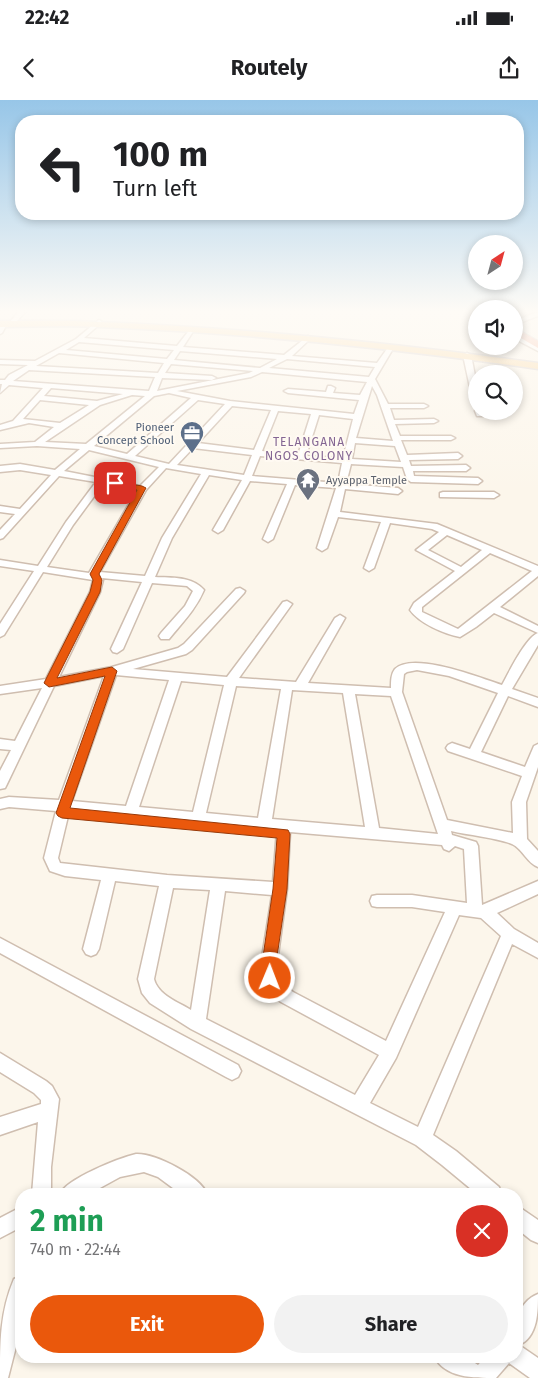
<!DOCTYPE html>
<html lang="en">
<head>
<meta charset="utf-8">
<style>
	body { margin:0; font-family:"Fira Sans",sans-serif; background:#f2f2f2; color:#202124; height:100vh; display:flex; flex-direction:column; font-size:19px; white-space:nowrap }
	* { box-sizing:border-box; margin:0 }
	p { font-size:16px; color:#757577 }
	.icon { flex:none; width:28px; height:28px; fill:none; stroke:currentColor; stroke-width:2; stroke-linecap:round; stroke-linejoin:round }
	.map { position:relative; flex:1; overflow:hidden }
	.details { position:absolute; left:15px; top:1088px; width:508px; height:175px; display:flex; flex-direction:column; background:#fff; border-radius:20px; box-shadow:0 2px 8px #0003 }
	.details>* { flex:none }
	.banner { position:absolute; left:15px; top:15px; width:509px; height:105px; border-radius:20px; box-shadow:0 2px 8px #0003; background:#fff; color:#202124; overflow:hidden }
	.needle { width:32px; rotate:36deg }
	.controls { position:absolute; left:468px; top:135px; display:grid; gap:10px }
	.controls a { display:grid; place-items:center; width:55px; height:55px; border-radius:50%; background:#fff; box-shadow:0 2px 8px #0003; font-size:25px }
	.pin { position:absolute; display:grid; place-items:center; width:42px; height:42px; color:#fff; margin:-21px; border-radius:10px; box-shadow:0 2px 8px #0006 }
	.me { position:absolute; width:55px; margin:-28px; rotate:1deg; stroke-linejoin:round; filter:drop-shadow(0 0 4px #0008) }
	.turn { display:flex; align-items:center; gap:18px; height:105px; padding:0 15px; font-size:22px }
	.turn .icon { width:65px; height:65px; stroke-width:2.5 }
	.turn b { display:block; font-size:35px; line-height:42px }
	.round { display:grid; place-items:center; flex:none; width:52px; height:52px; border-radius:26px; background:#f2f2f2 }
	.headline { display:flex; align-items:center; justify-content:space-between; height:85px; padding:0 15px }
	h1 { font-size:30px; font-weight:700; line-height:38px; color:#1e9e55 }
	.primary-button { display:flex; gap:10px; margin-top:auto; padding:10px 15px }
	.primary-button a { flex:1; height:58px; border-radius:30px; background:#ea580c; color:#fff; font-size:20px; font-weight:700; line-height:58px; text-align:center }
	.primary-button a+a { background:#f2f2f2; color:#202124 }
	.status { display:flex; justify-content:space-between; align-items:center; height:35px; padding:0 25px; background:#fff; direction:ltr }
	.status svg { height:14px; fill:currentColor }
	header { display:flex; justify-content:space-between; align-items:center; height:65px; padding:0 15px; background:#fff; font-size:22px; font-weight:700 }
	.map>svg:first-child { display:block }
</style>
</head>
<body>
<div class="status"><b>22:42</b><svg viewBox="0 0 49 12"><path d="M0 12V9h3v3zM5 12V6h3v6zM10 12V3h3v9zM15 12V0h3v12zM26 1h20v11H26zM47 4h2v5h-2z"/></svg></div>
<header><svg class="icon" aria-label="back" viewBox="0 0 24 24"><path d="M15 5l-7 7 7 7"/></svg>Routely<svg class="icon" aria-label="share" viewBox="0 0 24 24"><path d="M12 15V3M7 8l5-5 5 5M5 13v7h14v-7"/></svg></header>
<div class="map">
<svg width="538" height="1278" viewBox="0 0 538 1278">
	<rect width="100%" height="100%" fill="#fcf6eb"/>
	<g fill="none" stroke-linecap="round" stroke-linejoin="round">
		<!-- minor casing -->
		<g stroke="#cfbeb0" stroke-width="3">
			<path id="minor" d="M18,212H25L16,222H12L11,221Z
				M538,212V216L514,225V221Z
				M99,220L101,221V223L84,238L177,246L191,228L194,230L183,247L284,255L308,236L311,238L310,239L292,256L377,263L389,246H393L394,247L375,279L388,304H424L428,306L424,308H390L394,320L434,319L438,321L434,323L395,324L400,336H451L455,338L451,340H401L407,355L458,353L462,356L458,359L409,360L411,366L466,365L470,368L466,371H413L414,376L478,378L482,381L478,384L411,382L407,379L403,367L351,364L346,384L398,388L402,391L398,394L345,389L340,412L437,424L538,466V476L500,507L538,526V545L512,589L538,598V607L508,596L481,652L525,667L534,646L538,644V667L526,702L527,739L538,751V767C527,763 523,749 512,744C497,738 468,735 451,731L452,735L476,742L478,746L482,805L538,781V794L497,813L514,829L538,843V858L512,844L433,1035L456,1051L499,1087L501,1094H477L442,1065L416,1045L191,929L150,903L142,893L138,879L159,786L115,781L99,849L96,854L91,856L86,854L83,849L101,780L65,776L50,771L44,758L56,711L9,707L0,709V699L9,697L59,700L104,576L54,586L7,684L5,688L0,689V671L11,650L0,649V639L15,641L42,588L0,594V586L46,579L90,492L93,480L43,472L4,535L0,537V524L34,471L0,466V460L38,466L66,422L96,382L59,376L3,438L0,439V430L15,414L0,412V406L20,409L51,375L20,370L0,372V366L20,364L55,370L80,349L37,346L0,348V344L35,342L54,327L29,323L0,330V325L13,321L43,288L9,285L0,293L2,284H0V280H5L9,275L28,265L0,264V260L35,261L76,239ZM79,242L174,250L167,259L66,250ZM180,251L277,259L260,268L174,260ZM59,253L164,263L158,273L36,266ZM287,259L375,267L369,277L269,268ZM171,264L253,271L249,273L157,291L162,278L212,280L216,278L212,276L165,273ZM29,270L155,277L149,291L13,281ZM262,272L367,282L360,295L333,293L335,288L331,286H328L326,292L288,289L284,291L288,293L359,300L354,314L230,301L177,291L251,277ZM372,286L377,295L393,341L356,338ZM51,288L123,294L97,301L44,296ZM169,293L191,298L127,354L94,346L154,296ZM132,295L145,296L86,344L45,342L100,305ZM40,300L89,305L60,323L23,319ZM198,300L225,304L169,364L135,356ZM232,306L271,310L254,350L198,343ZM278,311L311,314L298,355L262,351ZM319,315L353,319L343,358L306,356ZM355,343L395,346L401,362L352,359ZM193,348L252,355L244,375L177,365ZM89,350L159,367L140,386L64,371ZM260,356L342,363L338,383L252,376ZM166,368L201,374L162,438L145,476L100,472L146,390ZM209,375L242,380L213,430L218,433L223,430L250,381L287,384L263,439L268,442L273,439L295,385L336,388L317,448L322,451L327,448L338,417L381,422L364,468L369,471L374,468L390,423L432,429L439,432L416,450L455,471L414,503L410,510C419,523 444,534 460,537L476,527L494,513L538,533C526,537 508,574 502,585C481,578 413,551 395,569C391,574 391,581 391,588L308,583L345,518L340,515L335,518L296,582L239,578L292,504L287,501L283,502L227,577L133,569L186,554L192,550L244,493L245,491L240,488L236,489L184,544L178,548L112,567L59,577L100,492L103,480L102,478L142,482L111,549L113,552L117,553L123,549L152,483L187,486L193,491L185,506L161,533L159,536L161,539H169C182,523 196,509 204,490C192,476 172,478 155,477L172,438ZM104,383L137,390L89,473L47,467L73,425ZM447,435L482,450L461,467L428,450ZM490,453L532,471L458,529L422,512V507ZM417,570L449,576L498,593L470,649L452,643L448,645L446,648L448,651L522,676L512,702L513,733L447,720L402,592L404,574L407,572ZM116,575L169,580L126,706L72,701ZM181,581L224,585L193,712L139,707ZM236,586L281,589L258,718L206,713ZM292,590L343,593L365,727L272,719ZM355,594L391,596L438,734L379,728ZM69,712L277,730L273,782L167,775L60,763L58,758ZM290,732L442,745L444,749L449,751L455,746L464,749L467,803L412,795H377L372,796L370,801L372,806L377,807H412L445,812L386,941L293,892L280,882L276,870L287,789ZM173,788L210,790L191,910C178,902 158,895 154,879ZM225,791L272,795L260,870L268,892L281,902L379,955L355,995L206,919ZM459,815L481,818L501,836L418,1027L370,1003L396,958Z
				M4,222L7,224L2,233L0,234V225Z
				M522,233L525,235L523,238L538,246V251L517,240V238Z
				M467,253L471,255L476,281V299L472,297L463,255Z
				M476,309V311H483V316H477L475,311Z
				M443,392H494L499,395L494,398L440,397V393Z
				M0,838L238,965L241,971L238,977L232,980L226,977L0,853Z
				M0,953L46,981L52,986L59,999L51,1067V1094H32L38,1022L0,1035V1017L41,1004V1000L34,993L0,972Z
				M136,1054C155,1053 200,1076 207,1094H181L158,1077L144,1072L120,1077L89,1094H60C66,1079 119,1058 136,1054Z
				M516,1105L538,1120V1143L531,1140L516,1128Z
				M21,1107V1127L0,1138V1118Z
				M21,1176V1227L8,1278H0C0,1242 0,1212 14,1179Z
				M538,1194C538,1211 538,1237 519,1245L538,1258V1278H530L509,1263L496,1278C473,1278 445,1278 434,1256H464L478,1265L486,1256H516C516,1233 513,1204 538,1194Z"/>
		</g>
		<!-- major casing -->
		<g stroke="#d9d1cd" stroke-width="3">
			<path id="major" d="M0,221C33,221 66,220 98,222C245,228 392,243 538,263V269C392,248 245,233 98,227C66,225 33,227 0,227Z"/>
		</g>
		<!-- highway casing -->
		<g stroke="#d9d1cd" stroke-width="2">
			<path id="highway" d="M514,227L538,241V248L514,234Z"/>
		</g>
		<!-- minor -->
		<use href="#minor" fill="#fff" fill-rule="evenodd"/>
		<!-- major -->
		<use href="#major" fill="#f9d9a6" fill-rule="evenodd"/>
		<!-- highway -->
		<use href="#highway" fill="#f5b8a4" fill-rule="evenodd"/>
	</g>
	<!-- sky -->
	<linearGradient id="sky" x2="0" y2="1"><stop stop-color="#97c6e8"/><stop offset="0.54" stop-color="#fefbf6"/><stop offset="1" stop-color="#fefbf6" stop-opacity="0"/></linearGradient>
	<rect width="538" height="391" fill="url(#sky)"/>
	<!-- route -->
	<path fill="#ea580c" stroke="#983908" d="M113,381L142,386L146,388L99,474L102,480L100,492L57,578L112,567L117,571L70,708L288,730L290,734L287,789L275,870L277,878L275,883L270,885L265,883L261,870L273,789L277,738L62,718L58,716L56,713L105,576L49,587L44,583L90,492L93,480L90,474L137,390L113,385Z"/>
	<!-- icons -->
	<defs>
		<g id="office-pin" transform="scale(1.25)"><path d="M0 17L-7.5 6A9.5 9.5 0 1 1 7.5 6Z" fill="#5c6f8a" stroke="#fffaf2"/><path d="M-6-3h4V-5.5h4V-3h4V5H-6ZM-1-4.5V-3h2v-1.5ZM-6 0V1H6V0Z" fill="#fff"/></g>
		<g id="temple-pin" transform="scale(1.25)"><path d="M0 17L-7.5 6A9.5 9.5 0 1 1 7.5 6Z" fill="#6b7280" stroke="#fffaf2"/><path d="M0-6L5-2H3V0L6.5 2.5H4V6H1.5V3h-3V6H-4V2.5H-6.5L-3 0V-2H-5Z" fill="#fff"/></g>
	</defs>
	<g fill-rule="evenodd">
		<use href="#office-pin" x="192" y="333"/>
		<use href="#temple-pin" x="308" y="380"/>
	</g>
	<g text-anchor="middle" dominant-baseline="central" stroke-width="4" stroke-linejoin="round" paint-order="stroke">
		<!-- far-service labels -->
		<g font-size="11" fill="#4e5e75" stroke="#fffaf2" text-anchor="end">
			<text x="174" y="327">Pioneer<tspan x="174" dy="13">Concept School</tspan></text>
		</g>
		<!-- far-worship labels -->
		<g font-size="11" fill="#5b616d" stroke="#fffaf2" text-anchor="start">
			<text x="326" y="380">Ayyappa Temple</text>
		</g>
		<!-- far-neighbourhood labels -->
		<g font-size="12" letter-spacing="1" fill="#846693" stroke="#fffaf2">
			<text x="309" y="342">TELANGANA<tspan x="309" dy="14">NGOS COLONY</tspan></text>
		</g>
	</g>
</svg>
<div class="controls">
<a><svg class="needle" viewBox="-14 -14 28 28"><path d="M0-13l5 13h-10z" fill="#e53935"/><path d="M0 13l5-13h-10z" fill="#757577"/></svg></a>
<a><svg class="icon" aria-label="sound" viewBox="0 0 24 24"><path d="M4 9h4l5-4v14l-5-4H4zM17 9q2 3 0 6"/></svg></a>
<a><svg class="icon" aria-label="search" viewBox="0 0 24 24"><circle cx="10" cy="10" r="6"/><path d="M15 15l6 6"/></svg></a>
</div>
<div class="pin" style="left:115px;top:383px;background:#d93025"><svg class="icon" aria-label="arrive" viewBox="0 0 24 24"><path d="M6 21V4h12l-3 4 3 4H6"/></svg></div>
<svg class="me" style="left:270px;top:878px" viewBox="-20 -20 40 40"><circle r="17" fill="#ea580c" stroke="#fff" stroke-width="3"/><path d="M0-11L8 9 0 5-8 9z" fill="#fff"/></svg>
<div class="banner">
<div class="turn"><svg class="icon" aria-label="left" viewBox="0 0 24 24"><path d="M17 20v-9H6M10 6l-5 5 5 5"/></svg><div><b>100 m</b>Turn left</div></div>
</div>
<section class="details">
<div class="headline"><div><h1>2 min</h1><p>740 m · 22:44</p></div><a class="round" style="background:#d93025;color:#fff"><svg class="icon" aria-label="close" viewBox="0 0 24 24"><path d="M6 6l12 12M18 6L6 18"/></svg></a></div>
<div class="primary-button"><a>Exit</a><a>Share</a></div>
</section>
</div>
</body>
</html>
